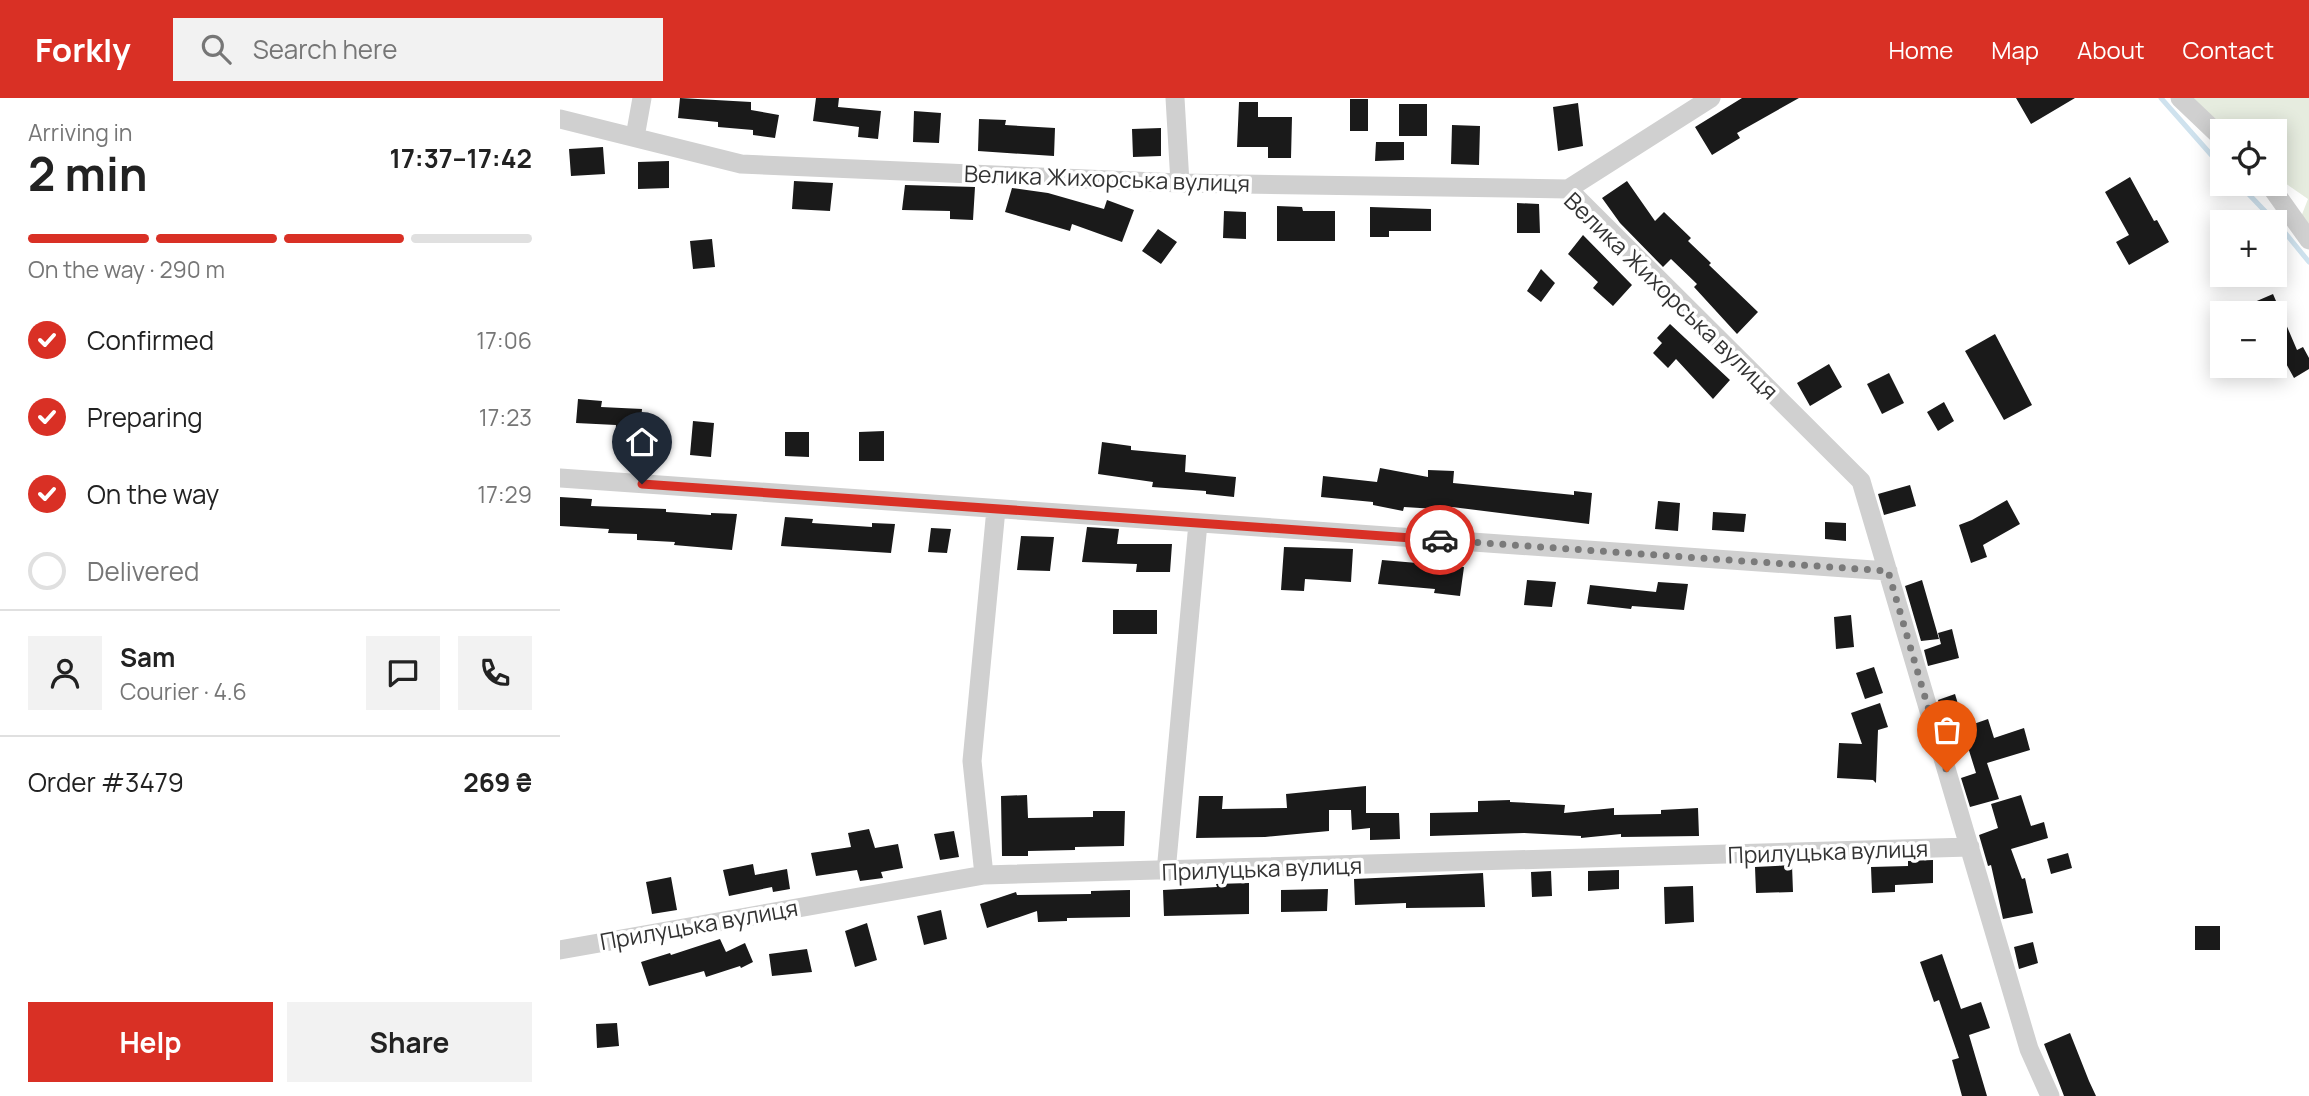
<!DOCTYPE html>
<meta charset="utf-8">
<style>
body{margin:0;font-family:Manrope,sans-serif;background:#f2f2f2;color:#222;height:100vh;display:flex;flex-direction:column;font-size:26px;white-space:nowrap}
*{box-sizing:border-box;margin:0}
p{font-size:23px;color:#767676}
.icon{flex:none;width:38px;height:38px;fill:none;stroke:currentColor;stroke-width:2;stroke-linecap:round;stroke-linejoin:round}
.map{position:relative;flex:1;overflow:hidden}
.side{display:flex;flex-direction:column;background:#fff;width:560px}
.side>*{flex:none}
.fabs{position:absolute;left:1650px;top:21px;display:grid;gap:14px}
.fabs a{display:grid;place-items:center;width:77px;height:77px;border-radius:0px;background:#fff;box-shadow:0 4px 18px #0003;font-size:35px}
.pin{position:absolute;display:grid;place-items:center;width:60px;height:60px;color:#fff;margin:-72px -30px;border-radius:50% 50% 50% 0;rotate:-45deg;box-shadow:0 0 7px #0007}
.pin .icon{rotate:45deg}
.courier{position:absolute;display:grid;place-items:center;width:70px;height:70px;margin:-35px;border:5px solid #d93025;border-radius:50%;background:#fff;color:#222;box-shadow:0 2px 9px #0007}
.summary em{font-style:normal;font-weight:700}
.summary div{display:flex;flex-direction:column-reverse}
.summary{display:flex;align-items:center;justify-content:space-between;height:119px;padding:0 28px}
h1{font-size:46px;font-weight:700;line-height:52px}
.bar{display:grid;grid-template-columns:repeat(4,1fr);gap:10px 7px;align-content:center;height:84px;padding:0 28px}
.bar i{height:9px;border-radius:5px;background:#e0e0e0}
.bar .active{background:#d93025}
.bar p{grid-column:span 4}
.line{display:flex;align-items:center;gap:18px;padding:0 28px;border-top:2px solid #e0e0e0}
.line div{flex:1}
.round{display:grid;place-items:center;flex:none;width:74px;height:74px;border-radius:0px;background:#f2f2f2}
ol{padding:0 28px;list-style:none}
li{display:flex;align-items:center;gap:21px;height:77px}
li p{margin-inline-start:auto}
li .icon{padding:7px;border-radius:50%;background:#d93025;color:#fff;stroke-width:4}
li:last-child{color:#767676}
li i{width:38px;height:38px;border:4px solid #e0e0e0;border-radius:50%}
.primary-button{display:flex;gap:14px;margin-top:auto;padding:14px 28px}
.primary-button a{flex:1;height:80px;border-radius:0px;background:#d93025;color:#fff;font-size:28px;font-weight:700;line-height:80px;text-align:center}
.primary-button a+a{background:#f2f2f2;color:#222}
header{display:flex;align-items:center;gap:42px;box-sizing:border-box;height:98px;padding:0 35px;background:#d93025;color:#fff}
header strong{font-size:33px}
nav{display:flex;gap:38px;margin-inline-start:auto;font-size:24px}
.search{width:490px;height:63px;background:#f2f2f2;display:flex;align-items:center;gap:18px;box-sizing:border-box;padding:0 24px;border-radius:0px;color:#767676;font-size:26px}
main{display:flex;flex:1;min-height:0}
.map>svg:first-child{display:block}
.green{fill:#e6ecdf}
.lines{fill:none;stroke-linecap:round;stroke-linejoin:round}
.stream{stroke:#cfe2ee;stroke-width:5}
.building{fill:#1a1a1a}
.minor{stroke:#d0d0d0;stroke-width:19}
.done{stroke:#7a7a7a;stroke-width:7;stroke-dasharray:0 12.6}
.route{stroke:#d93025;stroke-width:9}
.labels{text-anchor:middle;stroke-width:7;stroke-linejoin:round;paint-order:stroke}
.street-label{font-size:23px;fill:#333;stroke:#fff}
</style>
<header>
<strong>Forkly</strong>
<div class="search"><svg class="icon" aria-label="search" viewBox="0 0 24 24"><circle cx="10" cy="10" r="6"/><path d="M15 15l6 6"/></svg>Search here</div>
<nav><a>Home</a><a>Map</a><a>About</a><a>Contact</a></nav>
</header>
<main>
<section class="side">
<div class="summary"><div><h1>2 min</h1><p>Arriving in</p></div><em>17:37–17:42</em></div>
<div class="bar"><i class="active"></i><i class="active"></i><i class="active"></i><i></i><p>On the way · 290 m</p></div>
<ol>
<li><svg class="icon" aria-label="check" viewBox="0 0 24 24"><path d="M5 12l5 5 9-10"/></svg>Confirmed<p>17:06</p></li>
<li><svg class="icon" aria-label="check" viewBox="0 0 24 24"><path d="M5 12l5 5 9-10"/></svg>Preparing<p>17:23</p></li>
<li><svg class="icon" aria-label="check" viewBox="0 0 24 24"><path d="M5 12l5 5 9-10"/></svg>On the way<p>17:29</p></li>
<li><i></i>Delivered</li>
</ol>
<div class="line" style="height:126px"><a class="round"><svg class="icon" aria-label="person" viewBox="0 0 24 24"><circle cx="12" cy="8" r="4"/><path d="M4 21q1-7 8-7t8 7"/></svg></a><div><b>Sam</b><p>Courier · 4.6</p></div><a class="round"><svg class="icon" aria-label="chat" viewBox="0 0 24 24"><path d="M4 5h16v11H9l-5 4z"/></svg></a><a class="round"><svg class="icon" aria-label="phone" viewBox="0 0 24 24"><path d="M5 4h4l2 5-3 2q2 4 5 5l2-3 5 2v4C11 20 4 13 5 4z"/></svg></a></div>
<div class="line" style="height:91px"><div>Order #3479</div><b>269 ₴</b></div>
<div class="primary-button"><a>Help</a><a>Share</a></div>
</section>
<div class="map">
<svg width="1749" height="998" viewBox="0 0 1749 998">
<rect width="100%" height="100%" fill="#fff"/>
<path class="green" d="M1620,0H1749V132L1741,119L1748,101L1715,78V33H1662Z"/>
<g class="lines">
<path class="stream" d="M1601,0L1662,69
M1679,86L1722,131L1749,164"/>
</g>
<path class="building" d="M120,0L191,4V12L219,17L215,40L193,37V32L158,29V24L118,20Z
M256,0H279L278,9L321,13L318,41L298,39L299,29L253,23Z
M1182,0H1239L1177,35L1180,40L1152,57L1135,29Z
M1456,0H1515L1471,26Z
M790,1H808V33H790Z
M679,4H698V19H732L731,60H708V49H677Z
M1018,5L1023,48L998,53L993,9Z
M839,6H867V38H839Z
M354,13L381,15L379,45L353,44Z
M419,21L446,22L445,27L495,30L494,58L418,53Z
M892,27L920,28L919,67L891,66Z
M601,30V58L573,59L572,31Z
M816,44H844V62L815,63Z
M43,49L45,76L11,78L9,51Z
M109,63V90L78,91V64Z
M1570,79L1594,123L1597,122L1609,144L1569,167L1556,144L1569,137L1545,94Z
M234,83L273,85L270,113L232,111Z
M1067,83L1095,123L1104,114L1131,140L1128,143L1151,165L1149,167L1198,214L1177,236L1134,189L1137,186L1111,161L1103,169L1060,125L1042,100Z
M345,87L415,89L413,122L390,121V113L342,112Z
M452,90L488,95L544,111L547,102L574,112L562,144L512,126L510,133L445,114Z
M957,105L979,106L980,135H957Z
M717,108L742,109L743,113H775V143H717Z
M810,109L871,111V133H829V139H810Z
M664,113L686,114V141L663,140Z
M598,131L617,144L601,166L582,153Z
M1023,137L1072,187L1053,208L1033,190L1038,184L1008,156Z
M152,141L155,169L133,171L130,143Z
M981,171L995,185L981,204L967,193Z
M1713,196L1737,252L1743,249L1749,260V271L1734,280L1719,253L1715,255V215H1669Z
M1110,226L1170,282L1153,301L1116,261L1108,270L1093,255L1102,245L1097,240Z
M1435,236L1472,307L1444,322L1405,253Z
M1269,266L1282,289L1250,308L1237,285Z
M1329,275L1344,305L1322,316L1307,286Z
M18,301L42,303L41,309L82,311L79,352L54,351L56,327L16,325Z
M1384,304L1394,323L1378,333L1367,314Z
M133,323L154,325L151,359L130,357Z
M324,333V363H299V334Z
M225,334H249V359L225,358Z
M542,344L571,348V352L626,357L625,374L676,379L674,399L646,396V393L592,389L593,384L538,376Z
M820,370L868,379V372L894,373L893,385L1014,397V393L1032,395L1029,426L892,409V412L844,409L843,413L813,407V404L761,399L763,378L817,384Z
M1350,387L1356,408L1324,417L1318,396Z
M0,399L32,401L31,408L106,411V414L151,417V415L177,416L172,452L114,447L115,444L77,442V436L48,435L49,431L0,428Z
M1447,402L1460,426L1423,447L1427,459L1411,465L1399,427L1412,422Z
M1098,403L1120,405L1118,433L1095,431Z
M1153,414L1186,416L1184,434L1152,432Z
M225,419L253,421L252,425L312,429V425L335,426L331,455L221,448Z
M1265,424L1286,425V443L1265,441Z
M527,429L559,431L557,446H612L610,474H576L577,466L522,464Z
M371,430L391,431L387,455L368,454Z
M461,438L494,439L490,473L457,472Z
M724,449L793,451L791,484L745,481L744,493L721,492Z
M822,462L904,469L900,498L874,495L875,491L818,486Z
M967,482L996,484L992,509L964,507Z
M1362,482L1379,541L1361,543L1345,488Z
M1098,484L1128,486L1124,512L1072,508L1071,511L1027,506L1030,487L1096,494Z
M553,512H597V536H553Z
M1291,517L1294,549L1276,551L1274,519Z
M1392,531L1399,560L1368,568L1364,552L1381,546L1378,535Z
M1314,569L1323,595L1305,601L1296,575Z
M1395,596L1404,626L1387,631L1378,602Z
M1320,605L1328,629L1318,632L1316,685L1313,682L1277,680L1279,645L1302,646L1291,615Z
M1428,621L1434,640L1464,630L1470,652L1427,665L1439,701L1410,709L1401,680L1416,675L1402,630Z
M806,688V715H839L840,741L810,742V730L792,732L791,712H769V733L705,739L636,740L639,698H663L662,711L727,710L726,696Z
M467,697L468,720L533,719V713H565L564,748L515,749V752L468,753V758H442L441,698Z
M1461,697L1471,728L1484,724L1488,740L1451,751L1462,781L1465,780L1473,815L1443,821L1431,767L1428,768L1419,737L1438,730L1431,706Z
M950,702V704L1005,707L1004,715L1054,710V717L1101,716V712L1138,710L1139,738L1061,739V736L1021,740V738L964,735L870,738V715L918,714V703Z
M309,731L315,750L338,746L343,770L321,774L323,780L300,783L297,772L256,778L251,755L291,749L288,735Z
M394,733L399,759L380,762L374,736Z
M1508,755L1512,770L1491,776L1487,761Z
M1373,762V785L1335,787V794L1312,795L1311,769L1348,768V763Z
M193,766L195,777L227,771L230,791L213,794L212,789L169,798L163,772Z
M1232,767L1233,794L1196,795L1195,769Z
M1059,772V791L1028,793V773Z
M991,773L992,798L972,799L971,774Z
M923,775L925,809L846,810V805L795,807L794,781Z
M111,779L117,812L92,816L86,784Z
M689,785V816L604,818L603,792L657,789L656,786Z
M1133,788L1134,824L1105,826L1104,789Z
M768,791L767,813L721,814V792Z
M570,792V819L507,820V823L478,824L477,813L427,830L420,806L456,794L457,797L531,796V793Z
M381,812L387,841L364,847L357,818Z
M307,825L317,862L295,869L285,833Z
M1635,828H1660V852H1635Z
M160,841L166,854L185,845L193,864L181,870L180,868L146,879L144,873L89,888L81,864L110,855L111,857Z
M1473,844L1478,865L1459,871L1454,849Z
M247,851L252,874L212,878L209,856Z
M1382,856L1401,911L1421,904L1430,930L1409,937L1427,998H1402L1392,962L1399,960L1379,902L1374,904L1360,864Z
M57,925L59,948L37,950L36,926Z
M1510,935L1529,983L1536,998H1504L1484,946Z"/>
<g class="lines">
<path class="minor" d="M615,0L620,85
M1620,0L1662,40
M0,21L181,66L620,85L1008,91L1301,383L1469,951L1490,998
M75,39L82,0
M1709,86L1749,142
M1008,91L1151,0
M0,380L1328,473
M606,774L638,425
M424,777L412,663L436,411
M0,852L424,777L1410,749"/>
</g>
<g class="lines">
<path class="done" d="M880,442L1328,473L1387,674"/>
<path class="route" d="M82,386L880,442"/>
</g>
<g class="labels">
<g class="street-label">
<text transform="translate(547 81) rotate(2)" y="8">Велика Жихорська вулиця</text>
<text transform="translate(1111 198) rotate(44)" y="8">Велика Жихорська вулиця</text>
<text transform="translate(1268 754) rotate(-2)" y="8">Прилуцька вулиця</text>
<text transform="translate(702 771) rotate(-2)" y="8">Прилуцька вулиця</text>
<text transform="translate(139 827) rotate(-10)" y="8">Прилуцька вулиця</text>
</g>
</g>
</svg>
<div class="fabs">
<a><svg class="icon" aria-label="locate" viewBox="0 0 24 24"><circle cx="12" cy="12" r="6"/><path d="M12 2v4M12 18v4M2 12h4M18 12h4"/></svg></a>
<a>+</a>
<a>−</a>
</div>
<div class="pin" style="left:1387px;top:674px;background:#ea580c"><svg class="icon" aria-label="bag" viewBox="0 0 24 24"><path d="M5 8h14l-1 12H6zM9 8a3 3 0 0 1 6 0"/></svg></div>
<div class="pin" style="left:82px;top:386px;background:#1f2937"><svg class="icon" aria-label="home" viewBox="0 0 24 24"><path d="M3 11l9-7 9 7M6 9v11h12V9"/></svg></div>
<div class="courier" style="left:880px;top:442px"><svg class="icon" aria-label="car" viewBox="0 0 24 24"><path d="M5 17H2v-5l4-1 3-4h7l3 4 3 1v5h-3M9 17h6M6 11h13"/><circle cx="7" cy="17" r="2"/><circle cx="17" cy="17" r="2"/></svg></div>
</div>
</main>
